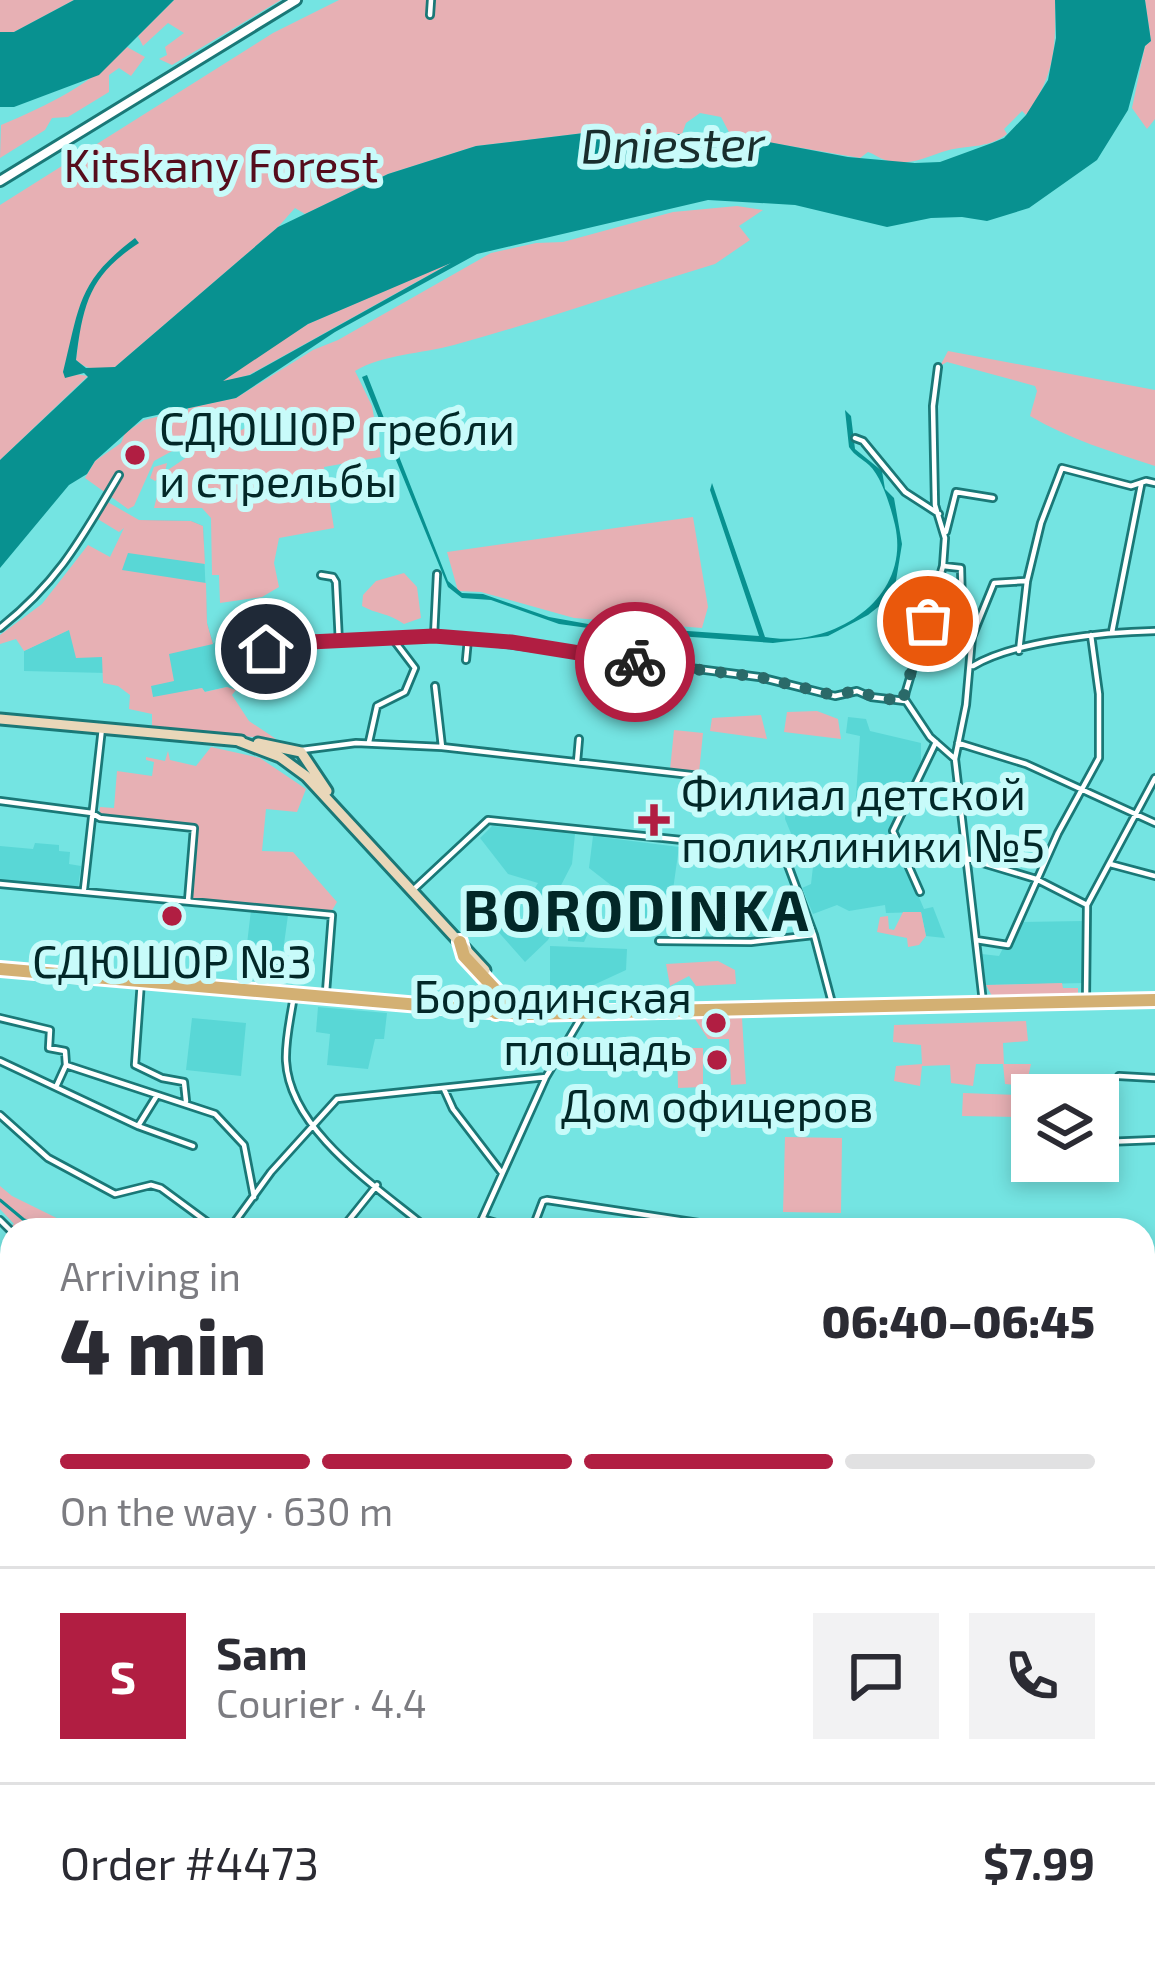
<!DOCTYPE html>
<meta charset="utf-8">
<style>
body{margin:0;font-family:"Exo 2",sans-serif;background:#f2f2f3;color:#2b2b33;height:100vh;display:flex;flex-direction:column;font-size:45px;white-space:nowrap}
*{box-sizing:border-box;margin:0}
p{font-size:39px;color:#7c7c81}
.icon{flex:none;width:66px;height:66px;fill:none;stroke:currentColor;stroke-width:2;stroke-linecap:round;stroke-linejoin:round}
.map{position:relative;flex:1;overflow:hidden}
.sheet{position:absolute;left:0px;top:1218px;width:1155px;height:744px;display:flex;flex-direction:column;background:#fff;border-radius:36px 36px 0 0;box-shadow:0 6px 18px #0003}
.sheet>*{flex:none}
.fabs{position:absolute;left:1011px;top:1074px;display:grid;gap:24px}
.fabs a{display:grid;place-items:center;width:108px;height:108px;border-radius:0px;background:#fff;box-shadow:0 6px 18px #0003;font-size:60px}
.pin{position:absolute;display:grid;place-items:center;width:102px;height:102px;color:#fff;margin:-51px;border:6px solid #fff;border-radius:50%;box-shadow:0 3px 12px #0007}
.courier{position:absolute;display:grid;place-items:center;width:120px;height:120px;margin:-60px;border:9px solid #b11e42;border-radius:50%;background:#fff;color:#222;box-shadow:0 3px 15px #0007}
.overview em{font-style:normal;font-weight:800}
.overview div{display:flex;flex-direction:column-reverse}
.overview{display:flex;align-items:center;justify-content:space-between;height:204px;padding:0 60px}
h1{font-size:78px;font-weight:800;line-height:90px}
.bar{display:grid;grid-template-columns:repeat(4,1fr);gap:18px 12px;align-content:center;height:144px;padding:0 60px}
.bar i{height:15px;border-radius:9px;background:#e1e1e2}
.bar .on{background:#b11e42}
.bar p{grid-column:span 4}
.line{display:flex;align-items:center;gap:30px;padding:0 60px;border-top:3px solid #e1e1e2}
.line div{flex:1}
.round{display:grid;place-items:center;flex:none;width:126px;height:126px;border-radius:0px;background:#f2f2f3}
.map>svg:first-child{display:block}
.built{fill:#59d7d6}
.green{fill:#e7b0b4}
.water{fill:#089190;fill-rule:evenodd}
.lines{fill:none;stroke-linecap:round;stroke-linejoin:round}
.stream{stroke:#089190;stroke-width:3}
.minor-casing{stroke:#1a7877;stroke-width:10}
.tertiary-casing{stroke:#1a7877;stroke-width:14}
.secondary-casing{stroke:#1a7877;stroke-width:15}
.primary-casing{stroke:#fff;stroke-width:18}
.minor{stroke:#fff;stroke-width:4.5}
.tertiary{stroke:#fff;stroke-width:8}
.secondary{stroke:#e9d7b9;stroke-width:9}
.primary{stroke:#d3b073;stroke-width:12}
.rail{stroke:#2b6c6b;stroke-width:3;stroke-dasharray:15 15;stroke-linecap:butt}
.done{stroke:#2a6a69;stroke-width:12;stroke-dasharray:0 21.6}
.route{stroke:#b11e42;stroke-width:15}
.poi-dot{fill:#b11e42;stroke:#c8fbfa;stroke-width:4.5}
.labels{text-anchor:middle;stroke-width:12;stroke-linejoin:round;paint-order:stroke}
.park-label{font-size:45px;fill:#560d1d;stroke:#c8fbfa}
.poi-label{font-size:45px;fill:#022828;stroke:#c8fbfa;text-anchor:start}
.water-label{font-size:48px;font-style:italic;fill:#192e2d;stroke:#c8fbfa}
.district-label{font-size:57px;font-weight:bold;letter-spacing:3px;fill:#022828;stroke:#c8fbfa}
</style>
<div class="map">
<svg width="1155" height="1962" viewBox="0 0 1155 1962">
<rect width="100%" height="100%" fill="#74e4e2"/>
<path class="built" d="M139,520L191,521L203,526L207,623L213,643L224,640L246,685L236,690L226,687L204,692L202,688L153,698L148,674L24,671V651L106,612Z
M848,717L866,719L870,731L921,743V761L891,831L924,909L933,907L945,938L926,936L921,912L886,913L885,905L849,911L837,905L813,914L802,888L811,884L814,858L812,853L800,855L785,819L786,805L855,812L860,736L846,733Z
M492,826L575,834L572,864L557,893L597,914L584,942L568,941L569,920L560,916L548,940L525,962L494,927L505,918L519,931L535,904L529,898L538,883L508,874L480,838Z
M593,836L679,847L670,911L651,924L613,921L616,889L589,868Z
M35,843L59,845V851L70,852L69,864L81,866L78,889L0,881V846L33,849Z
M251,910L288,915L281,966L245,961Z
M1084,921L1083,983L986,985L982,954L999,956L1004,946L1010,945L1021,922Z
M550,946L627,949L626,970L587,988L550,991Z
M318,1007L387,1013L384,1039H375L368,1069L327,1065L330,1034L316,1032Z
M192,1018L246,1023L241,1076L186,1070Z
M0,1565L1,1583L7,1584L12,1600V1702H0Z"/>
<path class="green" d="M0,0H74L14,32H0Z
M174,0H281L172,65L159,59L167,55L165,47L184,33L168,23L143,46L138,36Z
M339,0H1055C1056,48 1055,75 1026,115L1022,111L1004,129L1007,134C986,150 966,144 942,152C925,158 905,167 885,160C879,158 874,154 868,152L860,158L731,136L721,117L700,113L686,123L682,134L624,138L592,133L591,127L584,125V133L476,146L388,174L305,214L295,208L278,227L115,367C102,372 86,370 76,360L79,336L63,372L88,376L0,460V205L273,33Z
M1145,0H1155V119L1147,129L1132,108L1145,46L1151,41Z
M127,47L145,57L131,76L119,68L109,75V92L68,117L52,118L45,130L0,158L1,125C49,105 91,84 127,47Z
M737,206L763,210L739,226L750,240L715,264C628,290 542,321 454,345C421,354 384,354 355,371L372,406L381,457L324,467L334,528L279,538L274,563L279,587L262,597L220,603L219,575H212L211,518L202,508H154L162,476L155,481L150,478L154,467L167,463L165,472L187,457L192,449L219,442L260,420L245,418L213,433H205L154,461L134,506L128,509L85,478L95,461L121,443L125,433L144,420L176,412L188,420V408L236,398L313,350L338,340L491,253L536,243L563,242L673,212Z
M456,260L249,375L223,382V377L308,324Z
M948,351L1155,390V466C1112,452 1069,439 1030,416L1037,391L1035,386L947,362L940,366Z
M106,501L139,520L191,521L203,526L205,564L128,553L122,570L206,583L207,623L213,644L169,654L174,681L151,686L153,697L202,688L205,692L227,687L236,690L232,695L249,721L276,739L152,728V714L129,709L130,695L118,686L103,683L102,657L76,658L69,630L24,651L16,639L0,644V635L42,604L88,545L110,557L124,528L119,532L96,518Z
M693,517L708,607L702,628L574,618L481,592L458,591L447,552Z
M404,573L417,587L421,618L404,624C389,613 376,614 362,606L363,595L376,581Z
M817,711L838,719L841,739L784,732L787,712Z
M761,715L767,739L710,731L712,718Z
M674,730L703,733L699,773L670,770Z
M211,747L260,758L306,789L297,812L266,809L262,851L293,852L337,902L331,912L191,899L196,826L99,816L100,807L114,808L117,771L152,776L154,762L146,760V757L165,761L168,751L170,760L196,766Z
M903,912H921L926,936L919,945L908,947L907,938L877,932L880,917L888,916L889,929L894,930Z
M718,961L735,970L736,984L696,986L689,976L670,986L666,964Z
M1062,983L1063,988H1078V995L992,996L986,985Z
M742,1018L746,1084L731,1085L729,1039H708L695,1019Z
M1026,1021L1028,1041L1003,1043L1004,1064H1031L1026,1086L1005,1084L1003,1064H976L973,1086L951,1083L950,1065L922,1066L920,1086L894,1081L896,1066L922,1064L921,1045L893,1042L894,1025Z
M677,1048H703V1087L678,1088Z
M1019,1092L1026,1094L1023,1117L962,1116L963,1093L1018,1095Z
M785,1137L842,1138L841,1213L783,1212Z
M0,1186L12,1196L81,1230H13L9,1227L14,1224L0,1209Z
M198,1950H350L348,1958L322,1962H197Z
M355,1950H589L591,1962H413Z"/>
<path class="water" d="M74,0H174L99,75L14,107H0V32H14Z
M1055,0H1145L1151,41L1145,46L1128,110L1097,160L1029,208L987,221L962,217L931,218L887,227L795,205L708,200L477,254L335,332L236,398L143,418L95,461L87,474L69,485L0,568V460L88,377L84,373L65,378L63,372C80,305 77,282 135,238L139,243C90,275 83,303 76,360L86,368L115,367L278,227L388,174L476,146L584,133L624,138L693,133L747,138L848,157L915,163L940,162L992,143L1004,138L1026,115L1048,80L1056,38ZM451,263L250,375L223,381L308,324Z
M367,375L448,581L462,593L483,594L549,617L588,624L759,636L710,490L712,483L765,637C831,649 912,600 895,525C891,508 882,477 869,465C861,458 855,456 849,447L845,410L851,416L855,449L882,471L885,489L894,498L902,544L895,587L887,600L868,615L828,636L773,643L610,631L559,624L491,600L462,598L448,587L362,377Z"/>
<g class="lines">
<path class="stream" d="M0,1200L24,1220L66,1230
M706,1950L707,1962"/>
<g class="minor-casing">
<path id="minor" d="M430,15L431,0
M938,367L933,406L935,505L945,538L943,566L904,698L930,737L955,759
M855,438L863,441L905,492L939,514
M946,532L956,492L993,498
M943,566L961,568L962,609L972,637L966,705L955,759L983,1002
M321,575L333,577L336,582L339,643
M0,628C59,581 81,539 119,475
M1112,632L1141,485
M434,636L437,574
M972,637L994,583L1025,581
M1019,651L1027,581L1041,523L1062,468L1131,486L1146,481L1155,483
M240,658L301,643L445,636L759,677L835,696L857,691L871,697L905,701
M466,660L468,639
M973,666C1014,641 1106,632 1155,631
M435,686L442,747
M369,742L377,706L405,692L415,668L393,639
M958,743L1026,764L1155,823
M302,750L356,743L442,747L700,776
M577,762L579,739
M0,801L92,813L100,818L194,828L188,901
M966,858L1036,879L1087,905
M1110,864L1155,876
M0,884L332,915L326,992
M84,889L102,728
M413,890L488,820L769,849L786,860L814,935L832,1003
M920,892L893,831L936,742
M1087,905L1155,778
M976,940L1008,945L1058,833L1099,758V694L1091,635
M659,941L751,942L814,935
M141,981L135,1065L162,1078L184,1082L186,1101
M294,995C291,1016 285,1039 286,1061C290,1132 379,1188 429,1230
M1086,999L1087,905
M0,1018L50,1030L49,1048L65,1051L66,1065L215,1114L244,1145L254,1197
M0,1061L138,1126L193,1146
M1119,1076L1155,1078
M56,1087L66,1065
M444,1089L453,1109L502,1173
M0,1115L48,1158L115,1194L151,1185L161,1188L218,1230
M138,1126L156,1097
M1105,1142L1155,1140
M483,1219L519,1230
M0,1220L12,1232
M229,1230L271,1172L337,1099L546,1077
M265,1230L277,1225L282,1230
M341,1230L377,1185
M477,1230L546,1077L581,1018
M532,1230L543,1201L547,1200L745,1230
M0,1286L1,1288
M1143,1321L1155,1320
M0,1327H12
M0,1387L12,1388
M0,1446L12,1447
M0,1510H12
M4,1510L5,1570L12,1577
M5,1576V1604
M1143,1583L1148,1556L1155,1547
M1143,1597H1155
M1143,1750L1155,1755
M592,1950L594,1962
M1064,1950L1066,1962"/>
</g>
<g class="tertiary-casing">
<path id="tertiary" d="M0,181L296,0"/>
</g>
<g class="secondary-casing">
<path id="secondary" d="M0,719L241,741
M238,741L280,757L306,776L485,970
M258,743L301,752L327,791"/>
</g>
<g class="primary-casing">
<path id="primary" d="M460,942L464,956L504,999L506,1006L496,1013
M0,969L524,1014L1155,1000
M1143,1670H1155
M0,1780H12"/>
</g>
<use href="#minor" class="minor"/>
<use href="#tertiary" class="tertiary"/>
<use href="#secondary" class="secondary"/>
<use href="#primary" class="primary"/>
<path class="rail" d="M0,1660H12
M1143,1684H1155
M0,1716H12"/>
</g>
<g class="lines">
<path class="done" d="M635,662L759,677L833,695L857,691L878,698L905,701L904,693L928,621"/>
<path class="route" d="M266,649L310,642L434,636L511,642L635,662"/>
</g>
<g class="poi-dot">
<circle cx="135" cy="455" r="12"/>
<path d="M648 802h12v12h12v12h-12v12h-12v-12h-12v-12h12z"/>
<circle cx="172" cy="916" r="12"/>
<circle cx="716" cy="1023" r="12"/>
<circle cx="717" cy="1060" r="12"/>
</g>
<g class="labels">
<g class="park-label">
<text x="221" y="182">Kitskany Forest</text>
</g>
<g class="poi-label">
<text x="159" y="445">СДЮШОР гребли<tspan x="159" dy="52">и стрельбы</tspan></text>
<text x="681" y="810">Филиал детской<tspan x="681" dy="52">поликлиники №5</tspan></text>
<text x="172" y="978" text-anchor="middle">СДЮШОР №3</text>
<text x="692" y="1013" text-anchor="end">Бородинская<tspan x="692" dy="52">площадь</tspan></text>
<text x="717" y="1122" text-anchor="middle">Дом офицеров</text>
</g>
<g class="water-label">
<text transform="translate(673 145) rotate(-1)" y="17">Dniester</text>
</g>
<g class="district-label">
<text x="637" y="931">BORODINKA</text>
</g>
</g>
</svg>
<div class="fabs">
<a><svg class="icon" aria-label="layers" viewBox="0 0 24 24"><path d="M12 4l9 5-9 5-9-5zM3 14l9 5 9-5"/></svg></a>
</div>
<div class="pin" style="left:928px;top:621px;background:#ea580c"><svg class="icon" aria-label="bag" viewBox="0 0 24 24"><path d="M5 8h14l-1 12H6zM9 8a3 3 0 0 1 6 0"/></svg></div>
<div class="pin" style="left:266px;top:649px;background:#1f2937"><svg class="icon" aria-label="home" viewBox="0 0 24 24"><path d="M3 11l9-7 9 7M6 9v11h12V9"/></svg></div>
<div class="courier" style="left:635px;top:662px"><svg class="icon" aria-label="bike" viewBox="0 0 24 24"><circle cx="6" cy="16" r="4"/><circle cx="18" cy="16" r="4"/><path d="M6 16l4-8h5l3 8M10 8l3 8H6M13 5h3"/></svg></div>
<section class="sheet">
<div class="overview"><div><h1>4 min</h1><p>Arriving in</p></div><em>06:40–06:45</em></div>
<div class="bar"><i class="on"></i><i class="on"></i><i class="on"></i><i></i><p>On the way · 630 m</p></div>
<div class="line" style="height:216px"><b class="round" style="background:#b11e42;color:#fff">S</b><div><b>Sam</b><p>Courier · 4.4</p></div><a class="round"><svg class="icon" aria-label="chat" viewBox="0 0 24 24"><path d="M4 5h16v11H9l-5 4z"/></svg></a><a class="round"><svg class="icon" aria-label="phone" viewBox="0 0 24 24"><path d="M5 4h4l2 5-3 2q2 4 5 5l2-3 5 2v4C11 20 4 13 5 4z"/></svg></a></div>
<div class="line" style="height:156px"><div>Order #4473</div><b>$7.99</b></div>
</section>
</div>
